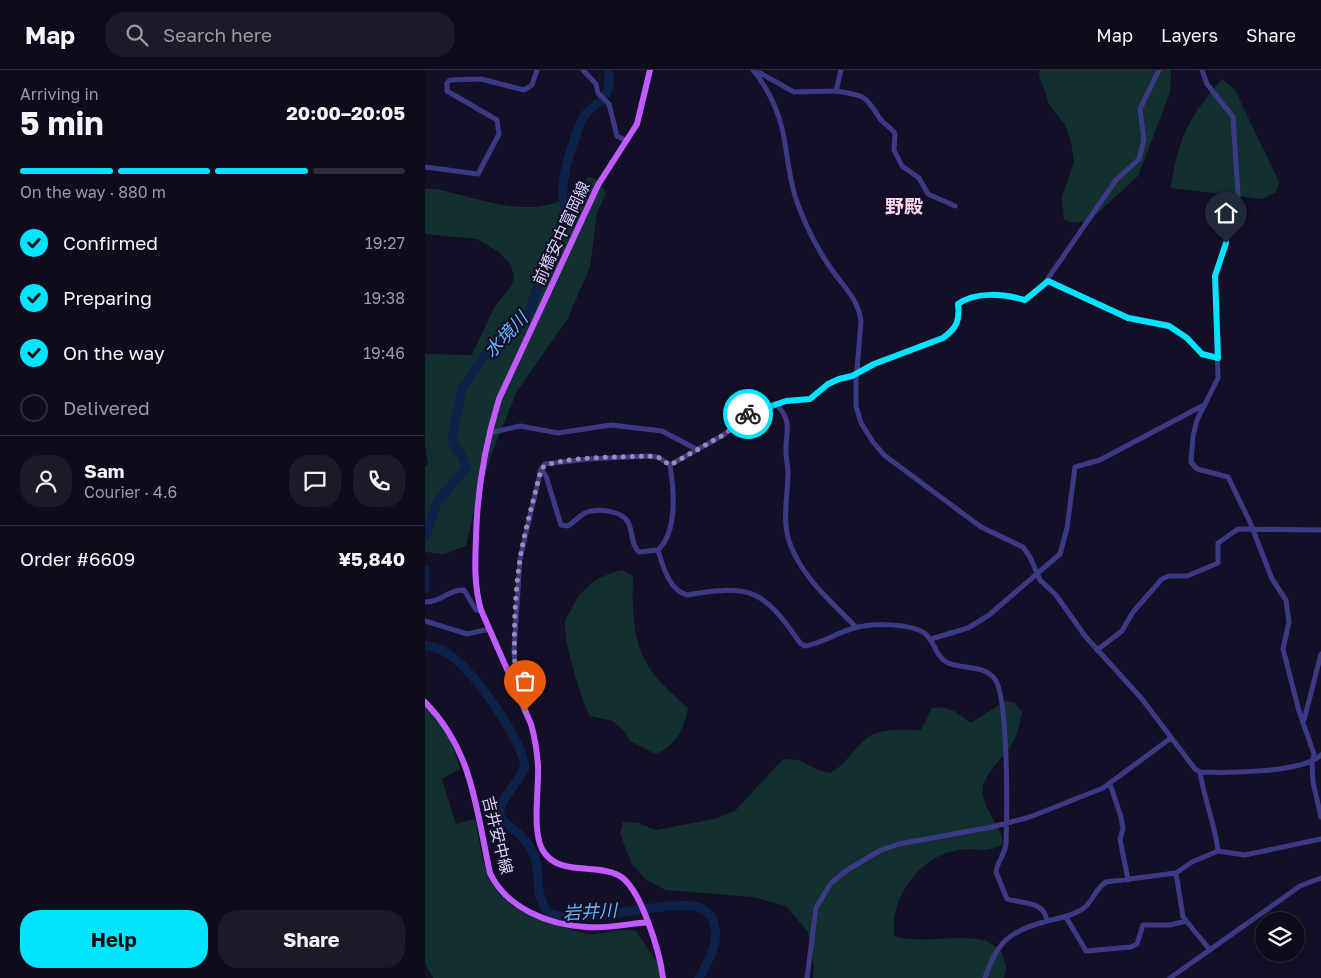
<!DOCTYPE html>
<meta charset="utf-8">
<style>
body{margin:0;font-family:"Golos Text","Noto Sans JP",sans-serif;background:#1c1929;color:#f1f3f6;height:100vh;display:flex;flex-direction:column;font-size:19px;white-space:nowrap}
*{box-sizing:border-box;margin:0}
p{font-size:16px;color:#9b9ba3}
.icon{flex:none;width:28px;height:28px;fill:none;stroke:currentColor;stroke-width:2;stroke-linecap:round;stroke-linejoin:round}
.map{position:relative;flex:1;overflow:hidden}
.drawer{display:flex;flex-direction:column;background:#0e0b1c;width:425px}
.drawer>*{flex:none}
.tools{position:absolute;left:830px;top:842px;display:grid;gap:10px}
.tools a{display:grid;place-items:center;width:50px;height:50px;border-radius:50%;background:#0e0b1c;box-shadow:0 2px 12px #0003,0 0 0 1px #2e2b3b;font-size:25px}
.pin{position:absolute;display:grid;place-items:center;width:42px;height:42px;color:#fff;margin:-51px -21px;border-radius:50% 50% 50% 0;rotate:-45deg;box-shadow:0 0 5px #0007}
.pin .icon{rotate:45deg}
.courier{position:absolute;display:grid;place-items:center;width:50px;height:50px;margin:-25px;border:4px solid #00e5ff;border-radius:50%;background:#fff;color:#222;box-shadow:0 1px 6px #0007}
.head em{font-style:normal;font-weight:700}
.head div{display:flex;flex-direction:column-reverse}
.head{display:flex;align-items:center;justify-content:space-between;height:85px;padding:0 20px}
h1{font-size:32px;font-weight:700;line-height:38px}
.bar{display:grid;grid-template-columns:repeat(4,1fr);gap:8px 5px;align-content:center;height:60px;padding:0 20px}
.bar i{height:6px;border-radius:4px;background:#2e2b3b}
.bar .current{background:#00e5ff}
.bar p{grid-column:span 4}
.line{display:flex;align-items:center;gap:12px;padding:0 20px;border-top:1px solid #2e2b3b}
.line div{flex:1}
.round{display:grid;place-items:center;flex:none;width:52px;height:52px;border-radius:20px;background:#1c1929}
ol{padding:0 20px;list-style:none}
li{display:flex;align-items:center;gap:15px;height:55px}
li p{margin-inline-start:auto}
li .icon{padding:5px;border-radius:50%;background:#00e5ff;color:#111;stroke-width:4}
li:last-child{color:#9b9ba3}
li i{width:28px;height:28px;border:2px solid #2e2b3b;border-radius:50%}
.cta{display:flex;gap:10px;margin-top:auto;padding:10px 20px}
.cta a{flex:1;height:58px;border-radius:20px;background:#00e5ff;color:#111;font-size:20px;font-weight:700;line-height:58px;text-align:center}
.cta a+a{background:#1c1929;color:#f1f3f6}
header{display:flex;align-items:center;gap:30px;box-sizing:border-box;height:70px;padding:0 25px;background:#0e0b1c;border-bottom:1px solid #2e2b3b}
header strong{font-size:24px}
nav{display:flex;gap:28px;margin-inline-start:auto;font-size:18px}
.search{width:350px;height:45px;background:#1c1929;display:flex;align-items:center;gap:12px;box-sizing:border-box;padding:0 18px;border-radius:20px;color:#9b9ba3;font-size:19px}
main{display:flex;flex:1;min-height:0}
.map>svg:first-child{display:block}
.green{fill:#12302f}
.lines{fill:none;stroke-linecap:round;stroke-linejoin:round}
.river{stroke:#0c2248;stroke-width:9}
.minor{stroke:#3d3a85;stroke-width:5}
.major{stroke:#c25bff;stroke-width:6}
.done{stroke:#948fb3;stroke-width:5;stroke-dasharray:0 9}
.route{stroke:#00e5ff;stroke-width:6}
.labels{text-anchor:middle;stroke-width:4.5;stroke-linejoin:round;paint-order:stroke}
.street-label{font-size:16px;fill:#d9d4ff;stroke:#130f26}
.water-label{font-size:18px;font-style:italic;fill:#62b6ff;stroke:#130f26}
.quarter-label{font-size:19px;font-weight:bold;fill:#ffd6f0;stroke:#130f26}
</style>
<header>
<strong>Map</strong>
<div class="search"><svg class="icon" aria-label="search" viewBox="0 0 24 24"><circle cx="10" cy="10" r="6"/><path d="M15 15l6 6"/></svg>Search here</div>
<nav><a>Map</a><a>Layers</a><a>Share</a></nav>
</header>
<main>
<section class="drawer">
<div class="head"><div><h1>5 min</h1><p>Arriving in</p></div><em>20:00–20:05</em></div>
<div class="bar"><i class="current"></i><i class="current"></i><i class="current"></i><i></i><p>On the way · 880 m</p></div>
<ol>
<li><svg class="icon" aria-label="check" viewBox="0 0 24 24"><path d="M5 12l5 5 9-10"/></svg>Confirmed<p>19:27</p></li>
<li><svg class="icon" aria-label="check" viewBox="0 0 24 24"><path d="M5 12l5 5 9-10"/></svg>Preparing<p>19:38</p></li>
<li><svg class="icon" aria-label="check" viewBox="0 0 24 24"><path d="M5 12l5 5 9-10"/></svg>On the way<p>19:46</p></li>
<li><i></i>Delivered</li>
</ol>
<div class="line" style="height:90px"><a class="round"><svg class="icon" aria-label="person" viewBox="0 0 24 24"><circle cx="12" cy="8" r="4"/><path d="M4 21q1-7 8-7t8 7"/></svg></a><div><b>Sam</b><p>Courier · 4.6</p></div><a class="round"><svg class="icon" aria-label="chat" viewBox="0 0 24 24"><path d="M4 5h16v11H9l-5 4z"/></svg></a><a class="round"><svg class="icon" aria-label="phone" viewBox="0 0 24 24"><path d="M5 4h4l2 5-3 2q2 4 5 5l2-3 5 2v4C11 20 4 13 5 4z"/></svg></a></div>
<div class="line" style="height:65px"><div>Order #6609</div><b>¥5,840</b></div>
<div class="cta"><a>Help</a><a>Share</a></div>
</section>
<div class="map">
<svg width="896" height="908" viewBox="0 0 896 908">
<rect width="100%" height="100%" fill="#130f26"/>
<path class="green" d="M615,0H746L745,23L713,106L665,150L649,153L639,150L637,127L649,92L646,72L640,55L624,34L614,5Z
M797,9L810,20L854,112L851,122L837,129L746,118C752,70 765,45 797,9Z
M163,107C175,109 177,114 181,124L172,142L165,197L142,250L92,321L68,380L49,441L41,476L19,484L0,482V397L3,394L0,373V284L47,285L69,238L87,215L89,206L86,195L75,183L52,169L0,164V119H11C50,127 99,148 137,130C147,126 156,114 163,107Z
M197,500L208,506C207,538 207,572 225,599C235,614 250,626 263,638C259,659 251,676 230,684L205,671L199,661L188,651L165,646C156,629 138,570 140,552C141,548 145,542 147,538C158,516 173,506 197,500Z
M581,631L590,633L597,642C595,652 593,663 588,672C580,687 562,700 558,716C554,736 577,755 578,774C560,784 551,777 533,780C494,786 465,828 469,866C499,875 531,863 561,871C567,873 572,879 577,882L581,898L579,908H388L389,897L383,862L361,836L328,827L241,820L220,809L207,794L195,764L198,752L213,753L231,760L289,749L310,741L358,689L374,690L393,700L405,703C422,694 428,679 442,668C455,658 480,660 496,660L507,638C524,636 532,642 545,653Z
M0,636C19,655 29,674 35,699L17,709L31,754L50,749C62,808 59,828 121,851C134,855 151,863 165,864C181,865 195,857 211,861L234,895L235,908H8L0,893Z"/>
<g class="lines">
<path class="river" d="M0,467L12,432L41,398C39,382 28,380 27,369L37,318L66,276L99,249L105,240C115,210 125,180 139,152C142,146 139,133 138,126C137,101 146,80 154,56C162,31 190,36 183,0
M0,499V519
M0,575C9,577 18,580 25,585C50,603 95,666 100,697C94,711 82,722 76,735C69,749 88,758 95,765C101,770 107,780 110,787C115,803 110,825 121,839C138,863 245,826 275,838C279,840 283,844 287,847C297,871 285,887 274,908"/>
<path class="minor" d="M158,0L171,14L173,23L184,34L192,66L202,71
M328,0C341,16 352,38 357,58C363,85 364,114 375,140C383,160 394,182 407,200C419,217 434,230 436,252L431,311V336L436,353L448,372L459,385L556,457L598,477L605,487L615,510L631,525L660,566L717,629L770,699L775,702C802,703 877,703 896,685
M777,0L782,14L808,47L813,124L812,139L790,206L793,308L772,350L768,366L766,392L772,399L803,407L825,452L847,509L861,530L864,552L858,579L874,641L889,684L887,692L888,712L896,747
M331,3H335L369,22L411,21L416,0
M411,21C442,26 439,25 456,50C460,55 467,58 470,64L469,80L477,96L494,108L503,124L530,136
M0,97L53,104L74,64L72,50L22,21V13L25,10L56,9L99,20L107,15L112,0
M623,211L703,247L744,255L762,268L777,284L793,288
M351,334C369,352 360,362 361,383C361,390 363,396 363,402C363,424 357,449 364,471C375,505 406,532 431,557
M64,363L95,356L133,363L186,355L237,361L273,380
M245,395L300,364L321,345L361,331L385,329L403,314L414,309L427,306L449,294L518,267C532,258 535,250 533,234C551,221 579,224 600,230L617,217L691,110L714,89L719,70L715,39L734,0
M233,480C238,497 244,520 262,525C326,514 338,519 375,573L380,576C397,573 410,564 426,559C445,553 475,553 494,560C510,566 509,587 523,593C538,599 558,595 569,608C584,624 582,747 581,774C580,784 572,792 571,802L582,829C597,834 619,830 622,851
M0,532C15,533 24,519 39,520L51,540H56
M0,551L42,564L64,559
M506,569L543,558L564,545L635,484L642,458L650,397L675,390L777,336
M672,580L697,561L708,542L737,509L744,506H762L793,493V473L813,459L896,460
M88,614L91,612L89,581L95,489L116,399L120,394L163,389L222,386L233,387L245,395C249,421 253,461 233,480L214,482C206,476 208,461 203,452C197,441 173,438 162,442C155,445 149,452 143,456L136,455L121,406L116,399
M879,650L896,584
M775,702C779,729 790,754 793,781
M685,714L696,747L698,759L695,769L703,810
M751,803L758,847L785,880
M641,847L661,881L706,877L712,874L718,855H745L761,851
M382,908L391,838L406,813L422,800L456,780L474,774L567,757L605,747L678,718L746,668
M560,908C572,871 585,861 622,851C634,848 644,847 656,840C668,834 669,819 681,812L751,803L767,792L793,781L820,785L896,769
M745,908L875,816L896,808"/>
<path class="major" d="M225,0L212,54L173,115L74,329C60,375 52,419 51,468C50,493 49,516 56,540L106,654C110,668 112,681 113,696C114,718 107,760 117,779C132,807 169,793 193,805C216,816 235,884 238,908
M0,632C48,681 51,739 65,803C81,838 124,855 161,857C182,859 202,854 223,852"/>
</g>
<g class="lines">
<path class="done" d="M100,641L88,614L91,612C88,571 89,530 95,489C100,458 109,429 116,399C128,386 202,387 222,386L233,387L245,395L300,364L323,344"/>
<path class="route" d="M323,344L361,331L385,329L403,314L414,309L427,306L449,294L518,268C532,258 535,250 533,234C551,221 579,224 600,230L623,211L703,248L744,256L762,268L777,284L793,288L790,206L801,173"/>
</g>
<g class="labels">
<g class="street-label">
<text transform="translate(136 163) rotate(-65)" y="6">前橋安中富岡線</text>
<text transform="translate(73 765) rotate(76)" y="6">吉井安中線</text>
</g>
<g class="water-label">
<text transform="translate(81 265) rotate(-47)" y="6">水境川</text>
<text transform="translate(165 842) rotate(-3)" y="6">岩井川</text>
</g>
<g class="quarter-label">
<text x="479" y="143">野殿</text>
</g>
</g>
</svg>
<div class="tools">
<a><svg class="icon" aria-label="layers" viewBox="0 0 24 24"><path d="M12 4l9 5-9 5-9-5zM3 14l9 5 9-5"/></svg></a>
</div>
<div class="pin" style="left:100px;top:641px;background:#ea580c"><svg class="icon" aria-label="bag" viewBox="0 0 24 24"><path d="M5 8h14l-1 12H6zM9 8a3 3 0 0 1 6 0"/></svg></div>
<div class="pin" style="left:801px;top:173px;background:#1f2937"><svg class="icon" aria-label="home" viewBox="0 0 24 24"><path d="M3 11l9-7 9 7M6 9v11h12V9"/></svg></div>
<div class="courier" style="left:323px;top:344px"><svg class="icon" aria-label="bike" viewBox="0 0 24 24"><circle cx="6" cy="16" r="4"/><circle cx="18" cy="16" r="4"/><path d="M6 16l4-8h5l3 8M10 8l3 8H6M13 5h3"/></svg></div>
</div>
</main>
